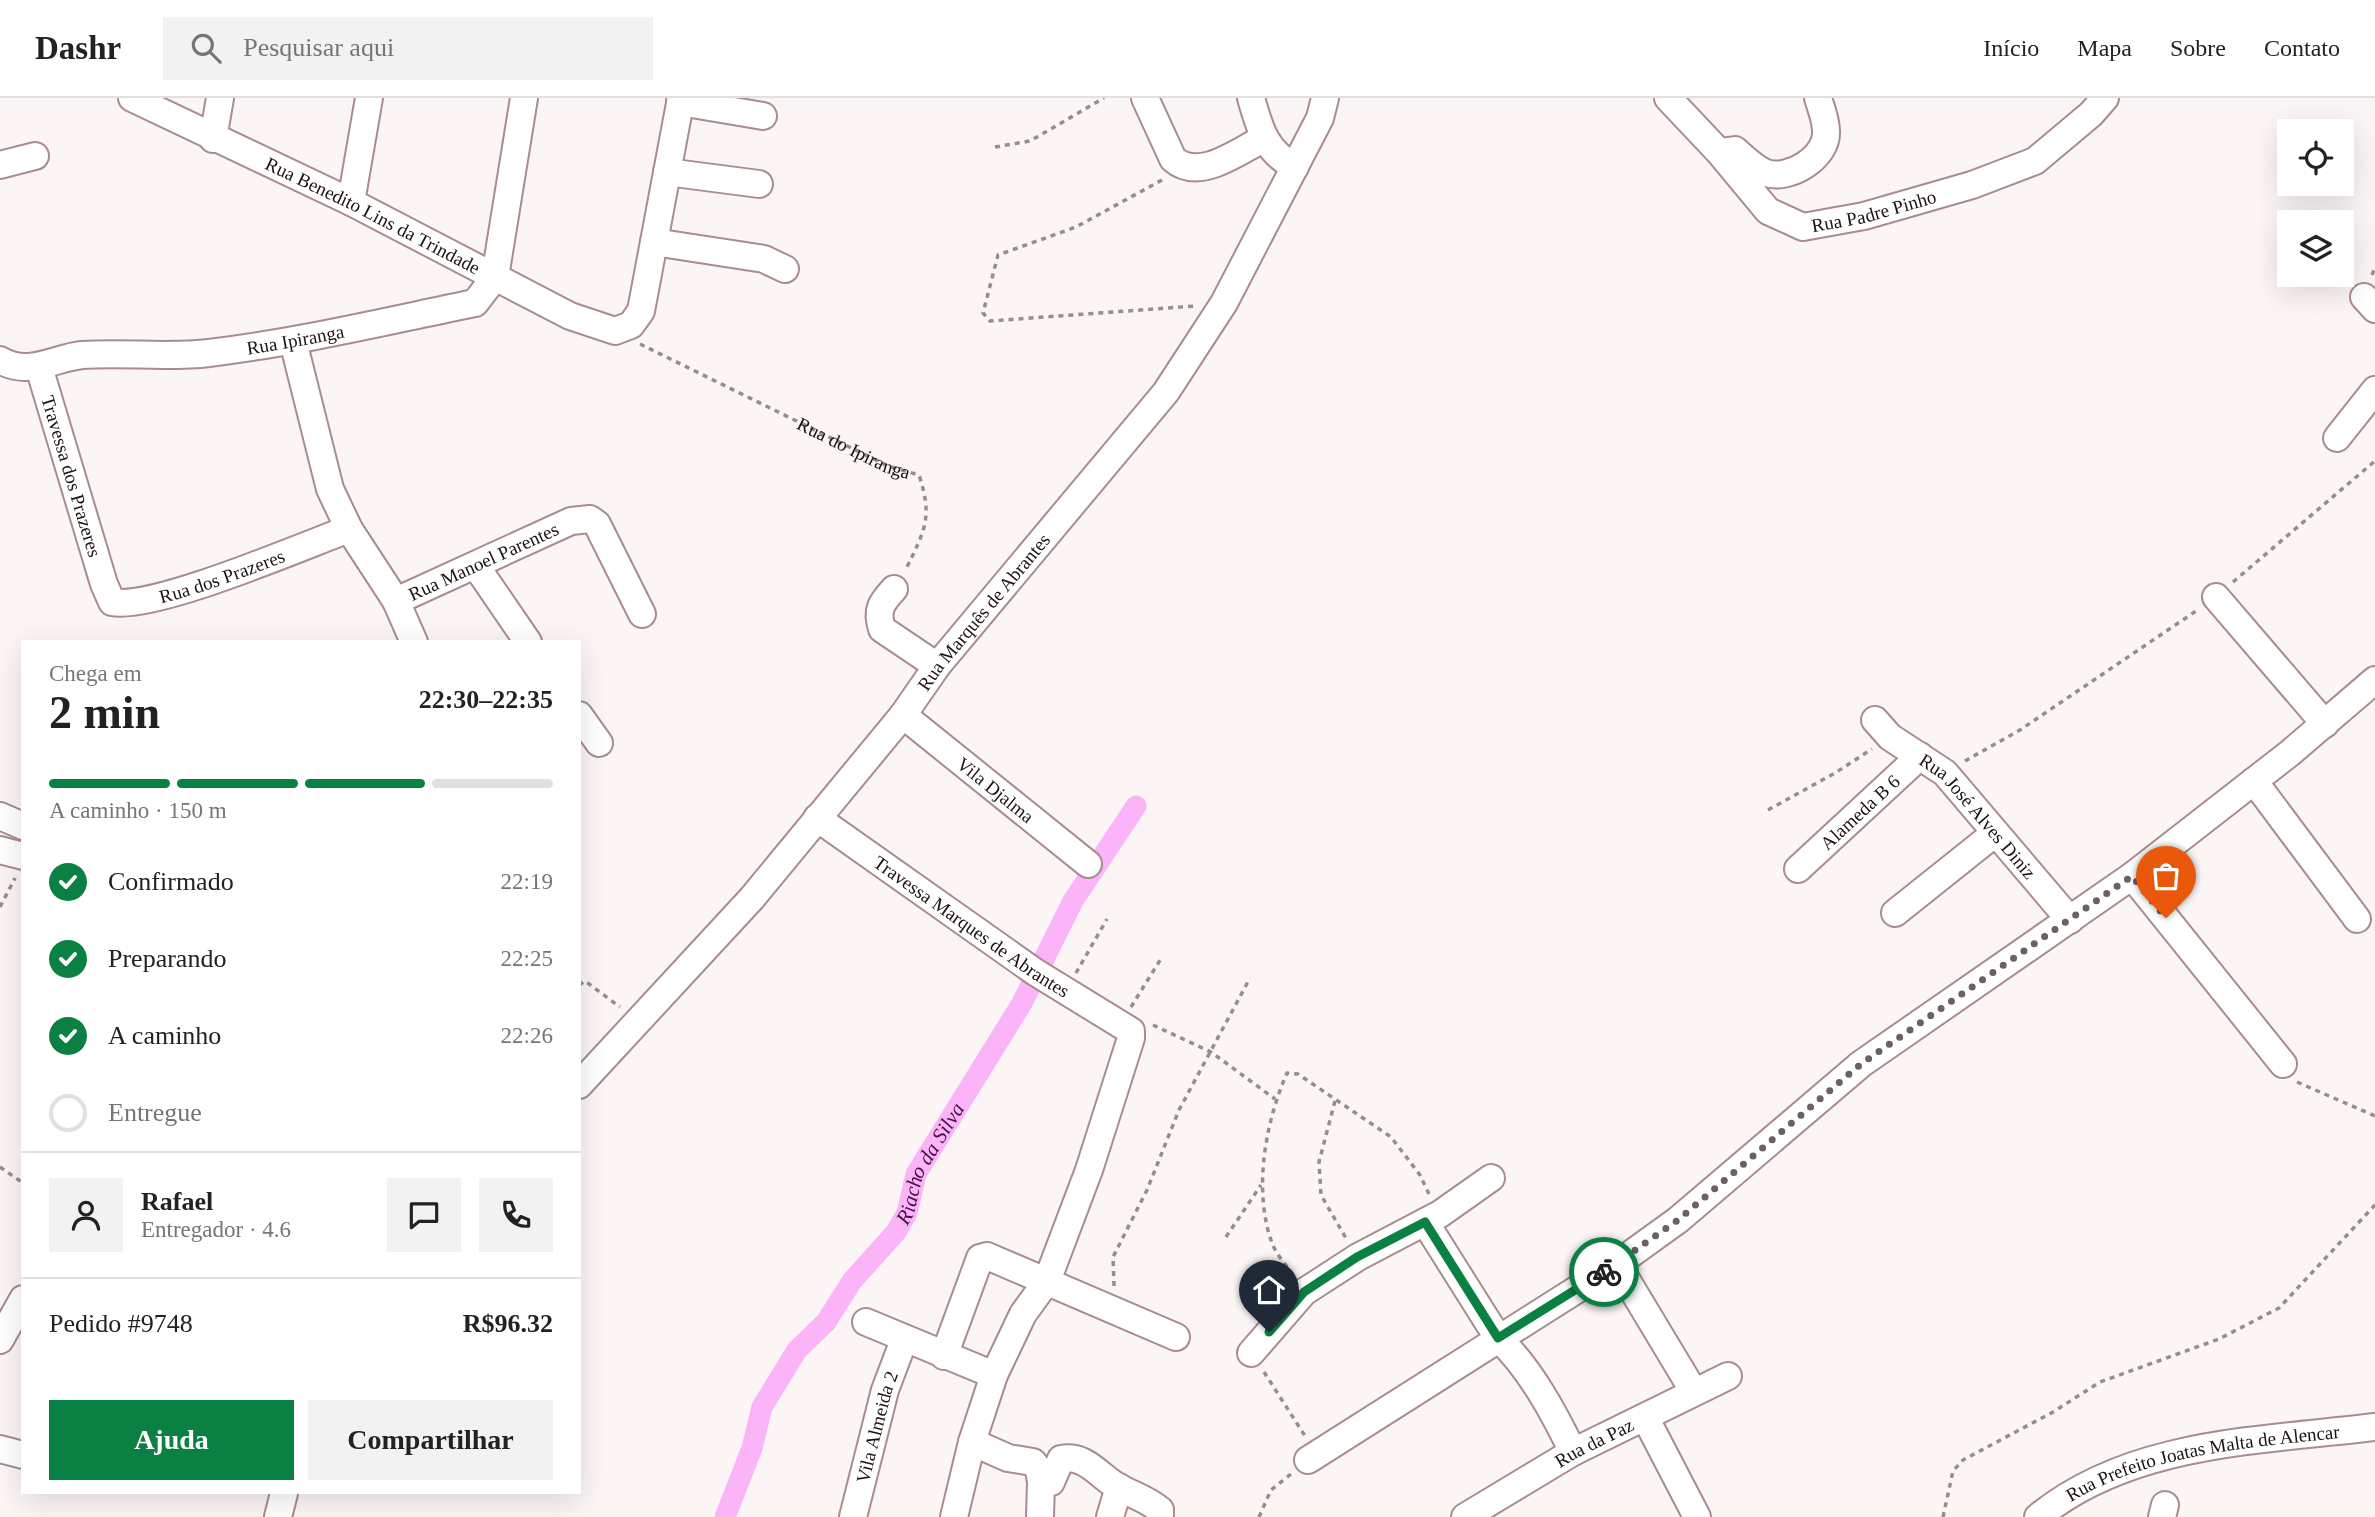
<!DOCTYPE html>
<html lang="pt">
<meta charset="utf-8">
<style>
body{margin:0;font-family:"Times New Roman",serif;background:#f2f2f2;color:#222;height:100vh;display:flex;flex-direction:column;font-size:26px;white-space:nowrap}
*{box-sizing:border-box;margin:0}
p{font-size:23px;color:#767676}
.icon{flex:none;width:38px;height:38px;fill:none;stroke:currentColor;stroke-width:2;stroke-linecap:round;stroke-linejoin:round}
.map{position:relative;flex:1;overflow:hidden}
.panel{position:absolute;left:21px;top:542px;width:560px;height:854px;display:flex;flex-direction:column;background:#fff;border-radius:0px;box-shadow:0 7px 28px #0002}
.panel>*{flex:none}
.controls{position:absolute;left:2277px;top:21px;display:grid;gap:14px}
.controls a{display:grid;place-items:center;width:77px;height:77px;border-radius:0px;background:#fff;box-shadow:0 7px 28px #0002;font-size:35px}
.pin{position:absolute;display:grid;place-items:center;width:60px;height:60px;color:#fff;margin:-72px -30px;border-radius:50% 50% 50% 0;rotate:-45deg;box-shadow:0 0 7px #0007}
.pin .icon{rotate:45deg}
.courier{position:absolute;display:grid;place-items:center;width:70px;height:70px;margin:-35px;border:5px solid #0b8043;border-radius:50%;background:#fff;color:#222;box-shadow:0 2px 9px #0007}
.summary em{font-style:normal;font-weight:700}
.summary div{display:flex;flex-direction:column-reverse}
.summary{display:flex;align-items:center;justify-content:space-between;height:119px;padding:0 28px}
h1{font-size:46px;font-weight:700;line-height:52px}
.bar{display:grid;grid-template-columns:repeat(4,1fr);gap:10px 7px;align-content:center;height:84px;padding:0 28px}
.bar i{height:9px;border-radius:5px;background:#e0e0e0}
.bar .active{background:#0b8043}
.bar p{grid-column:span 4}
.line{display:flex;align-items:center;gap:18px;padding:0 28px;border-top:2px solid #e0e0e0}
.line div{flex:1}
.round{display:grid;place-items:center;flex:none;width:74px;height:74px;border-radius:0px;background:#f2f2f2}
ol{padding:0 28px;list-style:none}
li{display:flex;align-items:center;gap:21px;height:77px}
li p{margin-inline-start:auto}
li .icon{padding:7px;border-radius:50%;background:#0b8043;color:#fff;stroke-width:4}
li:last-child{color:#767676}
li i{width:38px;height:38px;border:4px solid #e0e0e0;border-radius:50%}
.action{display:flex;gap:14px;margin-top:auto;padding:14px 28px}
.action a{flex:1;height:80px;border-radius:0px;background:#0b8043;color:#fff;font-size:28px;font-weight:700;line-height:80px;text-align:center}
.action a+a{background:#f2f2f2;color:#222}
header{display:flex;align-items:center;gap:42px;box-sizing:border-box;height:98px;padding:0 35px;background:#fff;border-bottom:2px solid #e0e0e0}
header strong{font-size:33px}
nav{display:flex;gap:38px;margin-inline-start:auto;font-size:24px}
.search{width:490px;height:63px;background:#f2f2f2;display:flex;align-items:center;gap:18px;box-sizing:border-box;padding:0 24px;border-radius:0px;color:#767676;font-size:26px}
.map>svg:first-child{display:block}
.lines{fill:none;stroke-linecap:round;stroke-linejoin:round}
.canal{stroke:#fbb4f7;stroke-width:21}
.minor-casing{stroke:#aa8c8d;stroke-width:30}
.path{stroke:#968e8e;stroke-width:3.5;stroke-dasharray:5 5;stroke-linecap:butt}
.minor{stroke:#fff;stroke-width:26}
.done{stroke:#6a6161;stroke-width:7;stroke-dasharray:0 12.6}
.route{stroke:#0b8043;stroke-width:9}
.labels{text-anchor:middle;stroke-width:5;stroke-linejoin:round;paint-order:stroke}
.street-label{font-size:19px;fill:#1c1212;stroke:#fff}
.water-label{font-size:21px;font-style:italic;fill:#4a0c49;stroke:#fff}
</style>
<header>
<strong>Dashr</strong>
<div class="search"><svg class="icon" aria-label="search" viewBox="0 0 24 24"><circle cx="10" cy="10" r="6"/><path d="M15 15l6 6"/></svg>Pesquisar aqui</div>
<nav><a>Início</a><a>Mapa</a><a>Sobre</a><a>Contato</a></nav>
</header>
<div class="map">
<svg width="2375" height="1419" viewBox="0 0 2375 1419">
<rect width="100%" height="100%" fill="#fbf5f5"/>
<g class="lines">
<path class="canal" id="s1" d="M725,1419L752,1350L762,1309L797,1252L826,1224L852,1183L896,1134L907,1115L916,1076L1022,905L1073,803L1136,708"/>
<g class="minor-casing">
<g id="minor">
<path id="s3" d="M132,0L351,104L570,218L615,233L631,227L641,213L681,0"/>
<path d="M1145,0L1173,61C1199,84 1237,54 1263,41"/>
<path d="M1251,0C1260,31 1265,53 1295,69"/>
<path id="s4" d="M1668,0L1719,54L1768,113L1803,129L1864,118L1972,87L2035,63L2091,16L2105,0"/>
<path d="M680,4L763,18"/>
<path d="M213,41L220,0"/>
<path d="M1721,54L1735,52C1744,60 1755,71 1766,75C1789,83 1828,59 1826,33C1826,22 1821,10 1818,0"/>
<path d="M0,67L35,58"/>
<path d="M667,74L759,86"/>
<path d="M351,104L369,0"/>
<path d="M654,144L764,161L785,171"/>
<path d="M2364,199L2375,211"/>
<path d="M293,243L330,391L349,431L396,503L414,544"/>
<path id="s5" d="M0,262C28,279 54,260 82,257C124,254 167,260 209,255C299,244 387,223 475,205L495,179L524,0"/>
<path id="s6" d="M39,269L104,486L112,504C152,513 303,448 349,431"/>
<path d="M2337,340L2375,292"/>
<path d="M476,468L528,544"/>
<path d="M894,491C881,505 876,512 882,531L937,568"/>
<path d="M2216,499L2325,626"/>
<path id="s7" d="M396,503L571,423L590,421L597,426L642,516"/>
<path d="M579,617L599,645"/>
<path id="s8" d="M903,617L1088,766"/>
<path id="s9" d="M1875,622L1890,639L1945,675L2070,822"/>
<path d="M2254,683L2357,821"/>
<path d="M0,718L23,728"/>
<path id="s10" d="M817,720L1035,874L1131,933V940L1089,1072L1047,1183L1023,1216L994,1277L972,1344L954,1419"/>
<path d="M0,752L23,758"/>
<path id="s11" d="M1798,771L1920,658"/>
<path d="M2132,778L2283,966"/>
<path d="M1895,815L1994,736"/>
<path id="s12" d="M579,987L752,800L903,617L937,568L1166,294L1224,205L1320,20L1325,0"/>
<path d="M1425,1124L1498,1240C1530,1270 1554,1315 1573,1354"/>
<path d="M1617,1166L1694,1294"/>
<path d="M866,1224L994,1277"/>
<path d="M0,1242L23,1201"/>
<path d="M1251,1255L1304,1194L1358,1159L1440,1116L1491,1080"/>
<path d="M944,1258L980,1160L987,1158L1176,1239"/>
<path d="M1645,1319L1697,1419"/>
<path d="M972,1344L1008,1360L1033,1364L1039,1372L1041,1384H1051L1061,1361C1087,1356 1100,1380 1120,1390C1135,1398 1147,1401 1160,1412V1419"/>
<path d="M0,1351L23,1357"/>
<path d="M1308,1362L1617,1166L1678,1122L1861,966L2132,778L2290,655L2375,582"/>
<path d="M278,1419L284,1395"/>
<path id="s13" d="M853,1419L885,1292L904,1242"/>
<path d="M1040,1419L1041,1384"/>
<path d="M1110,1419L1119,1389"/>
<path id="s14" d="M1465,1419L1573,1354L1728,1278"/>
<path id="s15" d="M2038,1419C2131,1343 2261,1343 2375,1329"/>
<path d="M2162,1419L2165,1407"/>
</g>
</g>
<g class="path">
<path d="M995,49L1030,43L1104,0"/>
<path d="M1162,82L1076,129L998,157L983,215L990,223L1195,208"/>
<path d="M2372,177L2375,169"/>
<path id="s2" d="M640,246L888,368L919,377C933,419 925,432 906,471"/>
<path d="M2233,484L2375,363"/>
<path d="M1965,663L2020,632L2199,511"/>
<path d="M1768,712L1835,675L1872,651"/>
<path d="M0,809L15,780"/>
<path d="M1076,875L1107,821"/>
<path d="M579,887L585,883L620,909"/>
<path d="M1131,909L1162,859"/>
<path d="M1153,927L1211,954L1275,1001"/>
<path d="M2297,984L2375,1018"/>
<path d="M1335,1003L1319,1064L1321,1097L1347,1142"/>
<path d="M0,1069L23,1085"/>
<path d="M1226,1139L1261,1087"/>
<path d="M1293,1177C1286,1167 1276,1156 1272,1145C1253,1093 1265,1025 1287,975L1298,976L1391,1039L1420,1077L1429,1096"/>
<path d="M1114,1188L1113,1159L1147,1092L1179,1012L1250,880"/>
<path d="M1264,1274L1305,1338"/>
<path d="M1259,1419L1271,1392L1291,1376"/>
<path d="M1943,1419L1953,1373L1963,1362L2053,1314L2100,1284L2219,1241L2279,1210L2375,1107"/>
</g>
<use href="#minor" class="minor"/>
</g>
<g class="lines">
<path class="done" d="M1604,1174L1678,1122L1861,966L2132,778L2166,820"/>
<path class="route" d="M1269,1234L1304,1194L1357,1159L1425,1124L1498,1240L1604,1174"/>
</g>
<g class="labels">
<g class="street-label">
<text dy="7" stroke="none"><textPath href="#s4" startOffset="262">Rua Padre Pinho</textPath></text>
<text dy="7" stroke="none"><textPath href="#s3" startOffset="268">Rua Benedito Lins da Trindade</textPath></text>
<text dy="7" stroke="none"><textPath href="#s5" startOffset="299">Rua Ipiranga</textPath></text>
<text dy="7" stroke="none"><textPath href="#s2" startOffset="238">Rua do Ipiranga</textPath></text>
<text dy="7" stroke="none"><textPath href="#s6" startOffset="114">Travessa dos Prazeres</textPath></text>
<text dy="7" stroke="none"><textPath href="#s7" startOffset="96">Rua Manoel Parentes</textPath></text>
<text dy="7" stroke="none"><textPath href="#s6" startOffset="360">Rua dos Prazeres</textPath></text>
<text dy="7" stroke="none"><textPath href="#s12" startOffset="623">Rua Marquês de Abrantes</textPath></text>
<text dy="7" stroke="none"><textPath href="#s8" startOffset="119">Vila Djalma</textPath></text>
<text dy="7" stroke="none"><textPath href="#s11" startOffset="84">Alameda B 6</textPath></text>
<text dy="7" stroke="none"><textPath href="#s9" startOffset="142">Rua José Alves Diniz</textPath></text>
<text dy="7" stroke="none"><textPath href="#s10" startOffset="189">Travessa Marques de Abrantes</textPath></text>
<text dy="7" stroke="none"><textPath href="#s13" startOffset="93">Vila Almeida 2</textPath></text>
<text dy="7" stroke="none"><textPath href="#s14" startOffset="149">Rua da Paz</textPath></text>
<text dy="7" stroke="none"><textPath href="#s15" startOffset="177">Rua Prefeito Joatas Malta de Alencar</textPath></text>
</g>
<g class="water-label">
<text dy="7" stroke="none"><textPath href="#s1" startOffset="415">Riacho da Silva</textPath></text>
</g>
</g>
</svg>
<div class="controls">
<a><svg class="icon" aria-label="locate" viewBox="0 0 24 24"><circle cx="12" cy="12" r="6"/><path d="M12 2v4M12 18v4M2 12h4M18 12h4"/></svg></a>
<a><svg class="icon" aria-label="layers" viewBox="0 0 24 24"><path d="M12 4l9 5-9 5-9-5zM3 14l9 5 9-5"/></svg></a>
</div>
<div class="pin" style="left:2166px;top:820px;background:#ea580c"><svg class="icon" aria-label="bag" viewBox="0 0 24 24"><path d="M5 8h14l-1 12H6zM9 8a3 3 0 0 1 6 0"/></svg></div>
<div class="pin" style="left:1269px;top:1234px;background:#1f2937"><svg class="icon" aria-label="home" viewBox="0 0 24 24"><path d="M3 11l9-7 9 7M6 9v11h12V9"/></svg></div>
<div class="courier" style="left:1604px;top:1174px"><svg class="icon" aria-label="bike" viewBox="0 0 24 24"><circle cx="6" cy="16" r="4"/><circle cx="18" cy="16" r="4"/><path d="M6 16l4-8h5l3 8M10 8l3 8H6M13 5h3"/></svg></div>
<section class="panel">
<div class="summary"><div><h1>2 min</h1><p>Chega em</p></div><em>22:30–22:35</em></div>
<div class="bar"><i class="active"></i><i class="active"></i><i class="active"></i><i></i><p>A caminho · 150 m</p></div>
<ol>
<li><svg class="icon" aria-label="check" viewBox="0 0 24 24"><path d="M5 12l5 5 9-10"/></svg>Confirmado<p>22:19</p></li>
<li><svg class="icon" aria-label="check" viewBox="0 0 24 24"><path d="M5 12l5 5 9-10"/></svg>Preparando<p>22:25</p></li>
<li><svg class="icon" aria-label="check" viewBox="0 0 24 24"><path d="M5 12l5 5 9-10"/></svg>A caminho<p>22:26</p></li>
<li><i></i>Entregue</li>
</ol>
<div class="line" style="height:126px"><a class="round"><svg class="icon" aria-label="person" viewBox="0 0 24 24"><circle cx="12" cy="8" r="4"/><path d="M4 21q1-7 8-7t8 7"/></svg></a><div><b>Rafael</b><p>Entregador · 4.6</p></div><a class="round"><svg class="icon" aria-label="chat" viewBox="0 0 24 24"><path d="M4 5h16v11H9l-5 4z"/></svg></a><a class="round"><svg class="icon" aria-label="phone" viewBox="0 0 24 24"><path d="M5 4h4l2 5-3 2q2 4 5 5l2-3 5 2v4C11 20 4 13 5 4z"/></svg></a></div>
<div class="line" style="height:91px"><div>Pedido #9748</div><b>R$96.32</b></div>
<div class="action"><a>Ajuda</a><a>Compartilhar</a></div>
</section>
</div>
